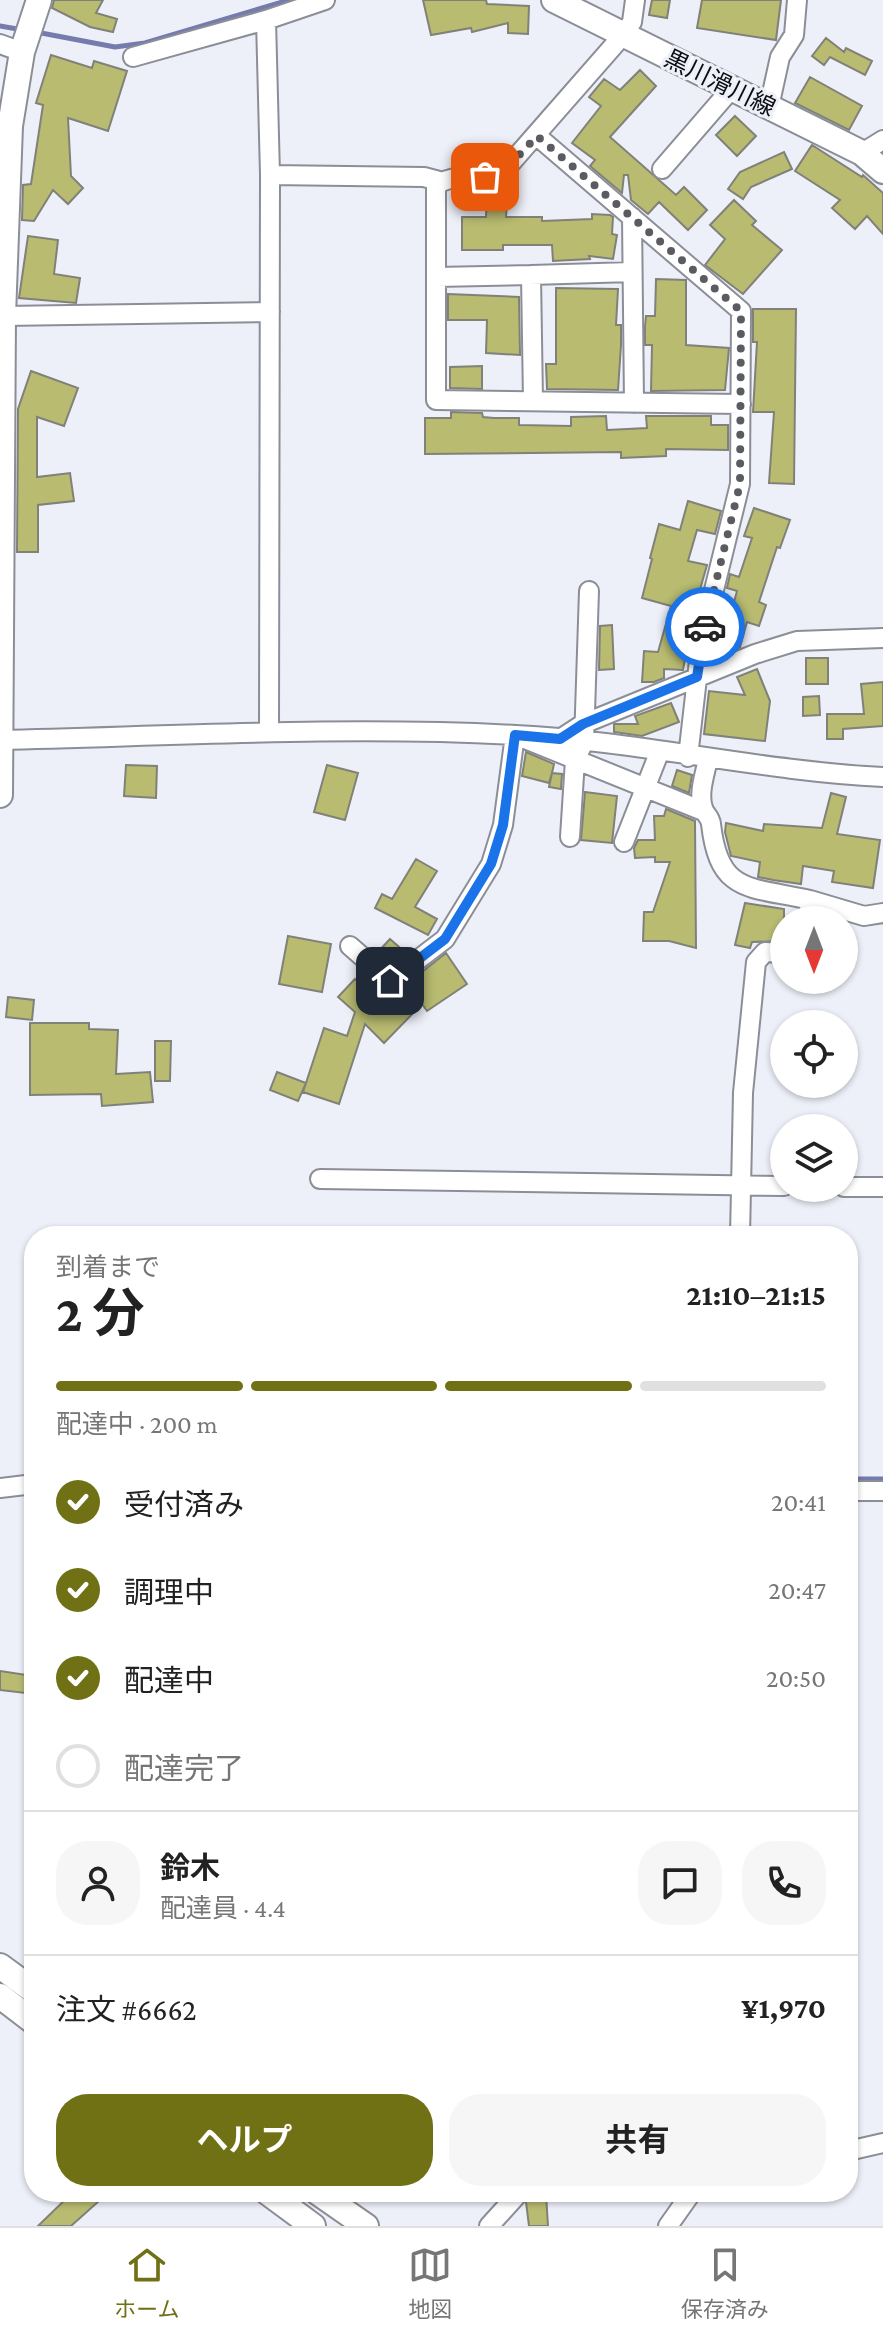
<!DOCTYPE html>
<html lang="ja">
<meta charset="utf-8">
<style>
body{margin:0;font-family:"Crimson Pro","Noto Sans JP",serif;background:#f6f6f6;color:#222;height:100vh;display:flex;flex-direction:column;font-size:30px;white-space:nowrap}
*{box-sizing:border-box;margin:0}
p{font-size:26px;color:#767676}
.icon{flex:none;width:44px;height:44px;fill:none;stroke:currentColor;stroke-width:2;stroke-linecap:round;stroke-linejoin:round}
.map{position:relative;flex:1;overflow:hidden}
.side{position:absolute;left:24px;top:1226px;width:834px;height:976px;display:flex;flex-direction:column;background:#fff;border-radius:32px;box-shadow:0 2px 6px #0004}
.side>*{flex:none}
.needle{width:52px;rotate:180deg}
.buttons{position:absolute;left:770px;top:906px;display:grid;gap:16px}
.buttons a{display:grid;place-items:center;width:88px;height:88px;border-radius:50%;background:#fff;box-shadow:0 2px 6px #0004;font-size:40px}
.pin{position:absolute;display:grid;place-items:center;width:68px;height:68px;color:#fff;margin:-34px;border-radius:16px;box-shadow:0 4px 12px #0006}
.courier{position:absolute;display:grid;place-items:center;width:80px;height:80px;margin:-40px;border:6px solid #1a73e8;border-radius:50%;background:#fff;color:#222;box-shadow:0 2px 10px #0007}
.headline em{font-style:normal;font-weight:700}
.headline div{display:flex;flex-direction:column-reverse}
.headline{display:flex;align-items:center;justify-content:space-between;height:136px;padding:0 32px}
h1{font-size:52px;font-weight:700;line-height:60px}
.bar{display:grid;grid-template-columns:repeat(4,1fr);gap:12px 8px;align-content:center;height:96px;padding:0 32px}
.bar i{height:10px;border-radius:6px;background:#e0e0e0}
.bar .on{background:#707115}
.bar p{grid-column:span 4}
.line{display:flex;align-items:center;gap:20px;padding:0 32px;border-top:2px solid #e0e0e0}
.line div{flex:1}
.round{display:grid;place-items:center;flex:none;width:84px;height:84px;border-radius:32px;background:#f6f6f6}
ol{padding:0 32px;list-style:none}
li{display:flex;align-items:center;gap:24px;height:88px}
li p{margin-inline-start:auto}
li .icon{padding:8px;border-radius:50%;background:#707115;color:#fff;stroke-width:4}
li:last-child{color:#767676}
li i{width:44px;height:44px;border:4px solid #e0e0e0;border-radius:50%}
.cta{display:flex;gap:16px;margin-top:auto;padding:16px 32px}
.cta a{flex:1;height:92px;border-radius:32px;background:#707115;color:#fff;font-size:32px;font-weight:700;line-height:92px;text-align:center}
.cta a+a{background:#f6f6f6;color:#222}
.dock{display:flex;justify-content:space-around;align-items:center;height:112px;border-top:2px solid #e0e0e0;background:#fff;font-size:22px;color:#767676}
.dock a{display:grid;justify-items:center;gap:4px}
.dock .on{color:#707115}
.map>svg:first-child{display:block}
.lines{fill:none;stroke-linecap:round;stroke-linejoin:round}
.stream{stroke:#757cad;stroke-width:5}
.building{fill:#b8bb70;stroke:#808178;stroke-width:2}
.minor-casing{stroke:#8c8e97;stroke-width:22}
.major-casing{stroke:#8c8e97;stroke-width:28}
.minor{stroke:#fff;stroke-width:18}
.major{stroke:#fff;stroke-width:24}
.done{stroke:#5b5c62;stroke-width:8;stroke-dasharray:0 14.4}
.route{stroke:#1a73e8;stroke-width:10}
.labels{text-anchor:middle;stroke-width:6;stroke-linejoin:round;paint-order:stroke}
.street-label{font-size:24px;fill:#0c0d10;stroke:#eef0f9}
</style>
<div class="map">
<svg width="883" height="2226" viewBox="0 0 883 2226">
<rect width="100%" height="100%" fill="#eef0f9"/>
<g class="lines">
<path class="stream" d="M0,26L23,30
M36,32L115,47L145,43L289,0
M848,1479H883"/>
</g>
<path class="building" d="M54,0H103L96,13L117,19L113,32L90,27L52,8Z
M423,0H486L487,4L529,6L528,34L508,33V23L472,32L471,28L431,35Z
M652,0H670L667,18L649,15Z
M702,0H781L776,40L697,28Z
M826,38L844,52L846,48L872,61L865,75L830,57L824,65L812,56Z
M51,55L92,68L94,61L127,71L108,131L68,118L71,176L83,188L68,204L53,190L34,221L22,220L23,185L31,184L43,105L36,103Z
M640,70L656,86L610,137L676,195L684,187L707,210L688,230L659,202L648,214L631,200L628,175H624L622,193L590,166L595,160L572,143L601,106L589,97L604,79L620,90Z
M810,77L862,106L849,130L795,103Z
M735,116L756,136L737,156L716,135Z
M812,145L862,177L863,175L883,193V234L867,216L855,229L832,208L840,200L795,171Z
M784,152L792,169L751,187L743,199L728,189L740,172Z
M487,190L508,191L506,217H542V221L592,219V214L610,215L613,217L612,234L617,235L613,259L589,256L590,259L553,261L552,245H503V250H462V217H486Z
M734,200L756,221L752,225L782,250L743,294L705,265L725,239L710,225Z
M28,236L58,240L54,274L80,278L76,303L19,298Z
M656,279L686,280V345L729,348L725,390L651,391L652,345H645V326L646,316H655Z
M556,288L618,289L616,325H621V345L618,390L547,389L546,364H556Z
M448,294L519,297L520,355L486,353L487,320H448Z
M753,309H796L794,484L769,483L774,412H753L757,342H753Z
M482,366V389L450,388V367Z
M31,371L78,388L64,426L37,417V477L70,473L74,501L38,505V552H17L18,409Z
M451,412L482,413L483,417L494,418H519V425L571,426V417L606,416L607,430L647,428L646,416H711V425H728V450L666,449V456L621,458V452L425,454V418H451Z
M688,501L721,511L715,534L697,530L688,561L707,565L693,614L683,670L664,669V678L654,682H642L644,651L658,652L671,606L642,598L652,559L650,558L659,524L680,530Z
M754,508L790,520L780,548L777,547L759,602L766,605L759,626L747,622L740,647L719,656L737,591L727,588L730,574L739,577L752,538L744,536Z
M612,625L614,669L599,670L600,626Z
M806,658H828V684H806Z
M757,669L770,701L765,741L704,734L709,691L745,695L737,677Z
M883,682V726L843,729V739H827V714H864L861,684Z
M819,696L820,715L803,716V697Z
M671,703L679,722L642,736L614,732V724H638L635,716Z
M526,752L554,764L552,773L562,774L561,789L549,787L552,773L549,783L522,776Z
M126,765L157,766L156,798L124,796Z
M327,765L358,773L345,820L314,812Z
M677,770L692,775L689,793L672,786Z
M585,792L617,796L612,843L581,840Z
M831,793L846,797L837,834L880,840L873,888L832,882L834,871L803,866L801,884L773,880L758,877L760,862L731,856L725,832L726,823L763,831L764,824L822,828Z
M666,809L695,821L696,948L669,941H643L644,912H653L670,862H655V857L635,858L634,848L638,840H655L654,816H664Z
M416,859L437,871L415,907L437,919L428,935L375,908L382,894L392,899Z
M745,903L784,909V941L752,942L750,948L735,945Z
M288,936L331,944L322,992L279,984Z
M390,939L406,953L392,964L378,952Z
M446,953L467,984L427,1011L422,1004L384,1043L365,1024L339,1104L303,1092L324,1028L347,1036L355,1012L338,997L355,979L388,1009L410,986L408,983Z
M8,997L34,1000L32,1020L6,1017Z
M30,1023H89V1029L118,1030L116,1074L150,1072L153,1102L102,1106L101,1094L30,1095Z
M155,1041H171L170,1081H155Z
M277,1072L306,1083L298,1101L270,1090Z
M0,1671L27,1675L25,1693L0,1690Z
M73,2192H109L71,2226H38Z
M546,2194L548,2226H529L526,2202L530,2196Z"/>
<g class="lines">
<g class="minor-casing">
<path id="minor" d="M635,0L632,22L623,35L503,172C486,177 444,174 436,187V400L741,404
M0,44L22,52
M133,57L266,20
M769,107L780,57L794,35L797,0
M537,136L741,311L740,484L701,643L688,757
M862,153L883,140
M662,169L732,88
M270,175L266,20L325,0
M632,217L634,403
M436,277L531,275
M3,316L270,312
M533,401L531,275L632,272
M269,732L270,175L424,177L439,181
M560,739L583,724L755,654L797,641L883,638
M0,740C172,736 344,726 516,735C638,741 760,771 883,777
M708,759C705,774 698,793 703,808C705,815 710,816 711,824C719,895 750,886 810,900L808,920
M570,837L575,760L584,742L589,591
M624,842L659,753
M810,900L864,916L883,913
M350,946L390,981L445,939L491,864L503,825L515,735L703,811
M320,1179L784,1186
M844,1187H883
M740,1236L743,1093L756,962L765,952L784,953
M0,1488L34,1484
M848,1491H883
M848,2151L883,2143
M489,2226L518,2194
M668,2226L692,2192"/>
</g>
<g class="major-casing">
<path id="major" d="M554,0L862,153L883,171
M0,795L3,316L10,126L22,52L39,0
M0,1966L34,1991
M0,1996L34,2022
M267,2192L313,2226
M317,2192L366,2226"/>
</g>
<use href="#minor" class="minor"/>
<use href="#major" class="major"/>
</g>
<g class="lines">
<path class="done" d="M485,177L503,172L537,136L741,311L740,484L705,627"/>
<path class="route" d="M390,981L445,939L491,864L503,825L515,735L560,739L583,724L697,677L705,627"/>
</g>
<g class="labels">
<g class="street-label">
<text transform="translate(720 83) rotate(26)" y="8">黒川滑川線</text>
</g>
</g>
</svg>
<div class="buttons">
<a><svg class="needle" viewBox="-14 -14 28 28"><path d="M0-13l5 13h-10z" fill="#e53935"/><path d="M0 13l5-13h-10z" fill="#767676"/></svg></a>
<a><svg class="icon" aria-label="locate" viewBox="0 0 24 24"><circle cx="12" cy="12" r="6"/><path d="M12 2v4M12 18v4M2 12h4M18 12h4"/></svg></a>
<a><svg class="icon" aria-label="layers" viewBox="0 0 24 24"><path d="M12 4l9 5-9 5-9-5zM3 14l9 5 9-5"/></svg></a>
</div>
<div class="pin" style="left:485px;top:177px;background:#ea580c"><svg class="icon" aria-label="bag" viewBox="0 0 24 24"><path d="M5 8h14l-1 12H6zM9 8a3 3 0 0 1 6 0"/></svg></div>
<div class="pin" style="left:390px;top:981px;background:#1f2937"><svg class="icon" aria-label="home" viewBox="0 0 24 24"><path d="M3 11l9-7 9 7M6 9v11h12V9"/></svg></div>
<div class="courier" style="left:705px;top:627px"><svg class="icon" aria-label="car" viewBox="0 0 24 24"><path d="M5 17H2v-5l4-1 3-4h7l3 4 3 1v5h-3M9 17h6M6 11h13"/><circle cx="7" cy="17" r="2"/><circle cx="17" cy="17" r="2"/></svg></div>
<section class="side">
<div class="headline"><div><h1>2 分</h1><p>到着まで</p></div><em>21:10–21:15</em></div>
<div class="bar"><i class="on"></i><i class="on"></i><i class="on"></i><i></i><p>配達中 · 200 m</p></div>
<ol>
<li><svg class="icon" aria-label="check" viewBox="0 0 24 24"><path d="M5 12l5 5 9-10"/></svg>受付済み<p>20:41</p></li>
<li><svg class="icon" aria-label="check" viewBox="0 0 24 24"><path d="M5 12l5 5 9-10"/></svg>調理中<p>20:47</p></li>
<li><svg class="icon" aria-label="check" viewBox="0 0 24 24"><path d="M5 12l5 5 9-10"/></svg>配達中<p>20:50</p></li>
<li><i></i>配達完了</li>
</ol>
<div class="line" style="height:144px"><a class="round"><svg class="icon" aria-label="person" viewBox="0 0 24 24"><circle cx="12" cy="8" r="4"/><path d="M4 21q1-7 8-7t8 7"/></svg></a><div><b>鈴木</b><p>配達員 · 4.4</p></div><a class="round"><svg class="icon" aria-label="chat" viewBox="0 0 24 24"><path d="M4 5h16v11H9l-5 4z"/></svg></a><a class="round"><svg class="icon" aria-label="phone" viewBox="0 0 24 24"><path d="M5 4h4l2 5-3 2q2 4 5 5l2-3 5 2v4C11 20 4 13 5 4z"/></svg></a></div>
<div class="line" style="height:104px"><div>注文 #6662</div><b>¥1,970</b></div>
<div class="cta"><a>ヘルプ</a><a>共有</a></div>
</section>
</div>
<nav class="dock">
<a class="on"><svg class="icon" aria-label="home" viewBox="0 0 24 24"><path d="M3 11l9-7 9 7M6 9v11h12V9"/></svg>ホーム</a>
<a><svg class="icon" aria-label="map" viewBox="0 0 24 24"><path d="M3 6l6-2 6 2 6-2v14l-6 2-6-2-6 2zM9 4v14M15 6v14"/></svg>地図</a>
<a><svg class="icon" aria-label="saved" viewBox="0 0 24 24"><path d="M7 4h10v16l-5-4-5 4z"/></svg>保存済み</a>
</nav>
